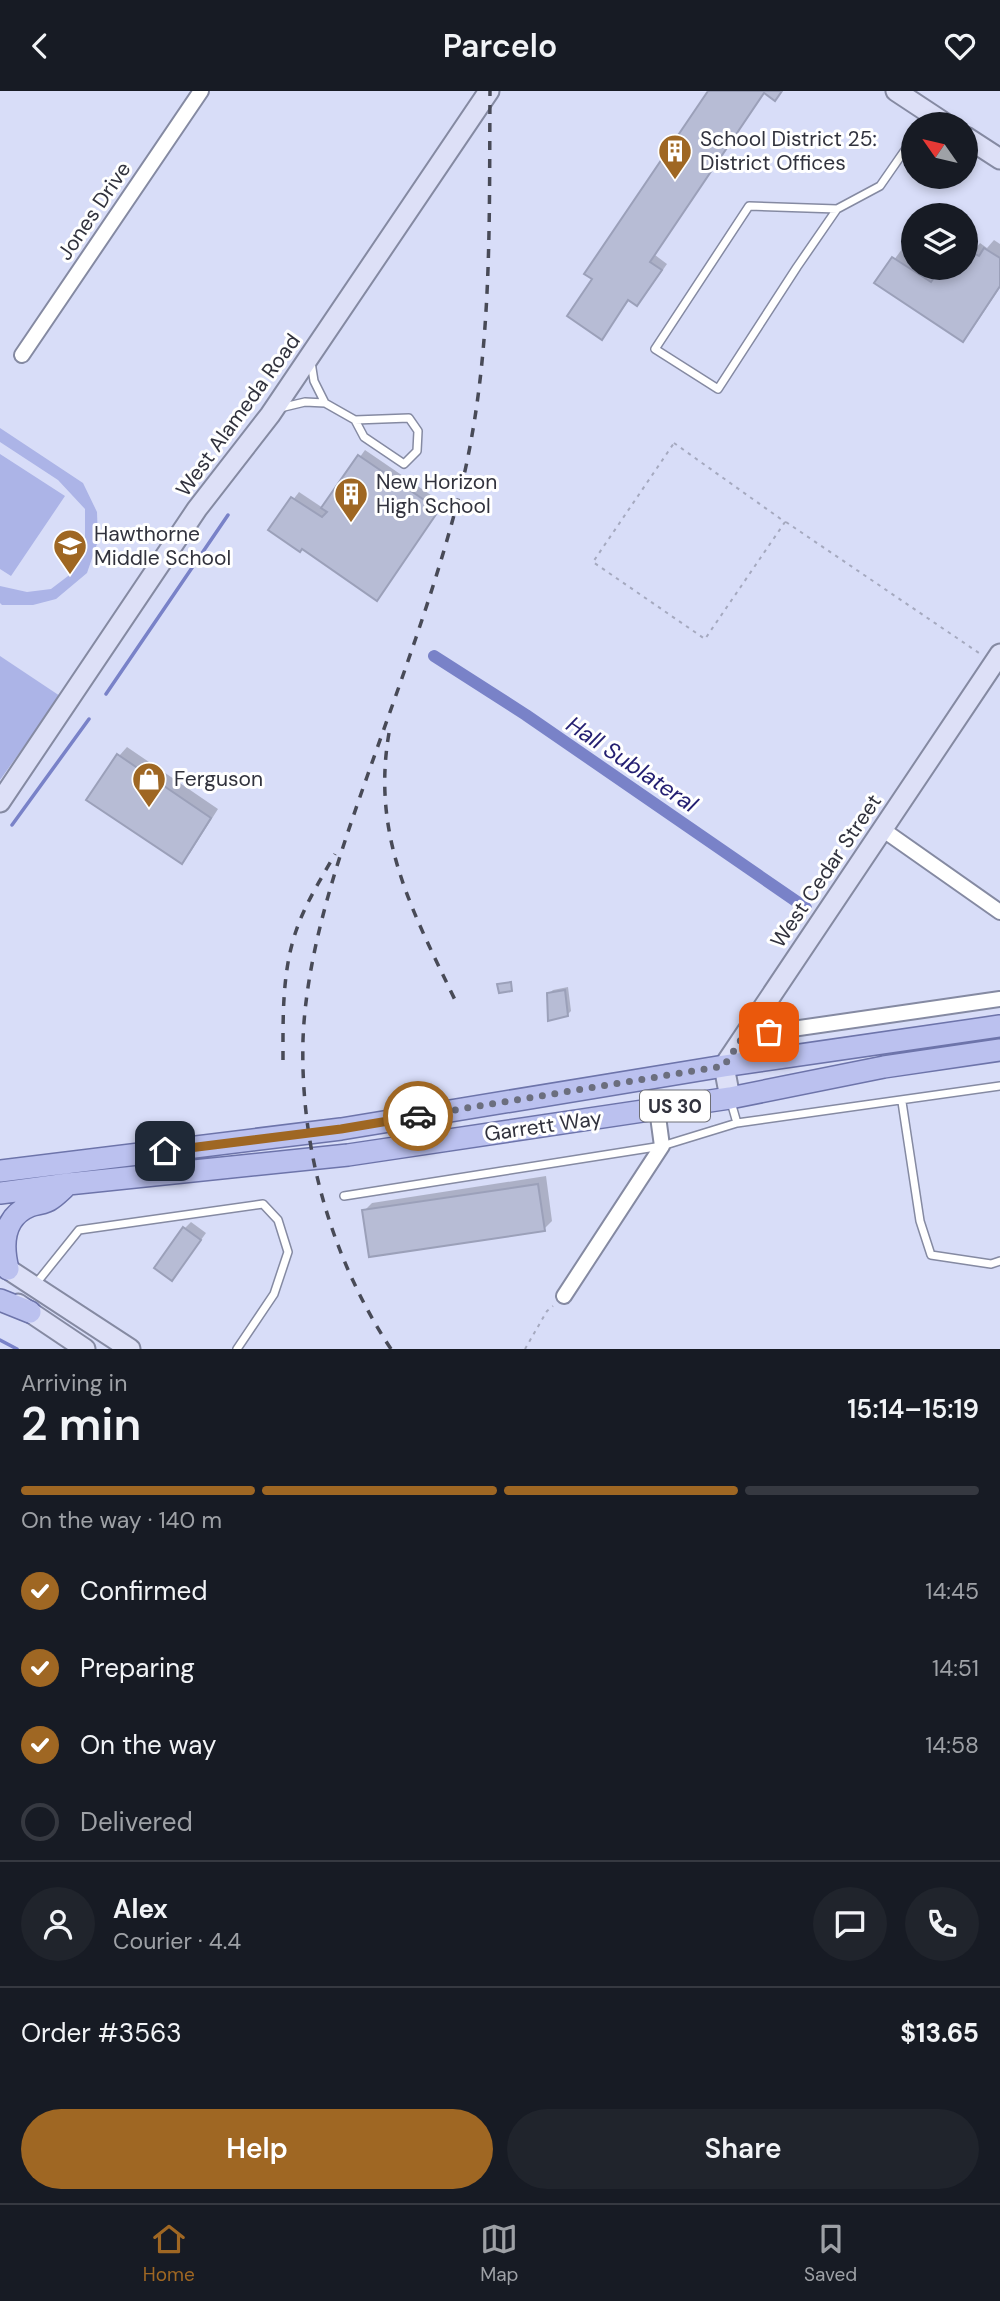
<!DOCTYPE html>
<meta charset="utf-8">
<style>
body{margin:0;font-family:"DM Sans",sans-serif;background:#20242c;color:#f1f3f6;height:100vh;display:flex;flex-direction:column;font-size:26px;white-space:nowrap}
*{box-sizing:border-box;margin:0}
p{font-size:23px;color:#9ea1a6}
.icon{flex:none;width:38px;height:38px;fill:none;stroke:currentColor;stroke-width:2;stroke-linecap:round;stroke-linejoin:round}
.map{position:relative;height:1258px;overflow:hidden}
.side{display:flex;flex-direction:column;background:#171b24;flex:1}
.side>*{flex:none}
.needle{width:46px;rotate:304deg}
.tools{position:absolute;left:901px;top:21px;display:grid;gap:14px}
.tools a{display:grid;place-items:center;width:77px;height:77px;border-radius:50%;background:#171b24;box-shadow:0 4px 10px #0003;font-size:35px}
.pin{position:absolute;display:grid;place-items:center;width:60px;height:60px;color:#fff;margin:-30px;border-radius:14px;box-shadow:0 4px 10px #0006}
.courier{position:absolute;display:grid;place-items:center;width:70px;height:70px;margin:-35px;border:5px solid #9f6723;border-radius:50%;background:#fff;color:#222;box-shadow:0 2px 9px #0007}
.overview em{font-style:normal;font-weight:600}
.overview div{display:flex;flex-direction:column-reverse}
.overview{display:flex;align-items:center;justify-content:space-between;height:119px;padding:0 21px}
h1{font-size:46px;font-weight:600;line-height:52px}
.bar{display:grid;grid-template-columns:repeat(4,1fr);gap:10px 7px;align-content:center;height:84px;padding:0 21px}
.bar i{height:9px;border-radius:5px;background:#363941}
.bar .on{background:#9f6723}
.bar p{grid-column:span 4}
.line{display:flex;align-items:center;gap:18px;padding:0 21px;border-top:2px solid #363941}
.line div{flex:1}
.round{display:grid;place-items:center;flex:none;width:74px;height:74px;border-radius:37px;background:#20242c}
ol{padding:0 21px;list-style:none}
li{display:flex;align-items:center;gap:21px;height:77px}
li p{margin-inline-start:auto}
li .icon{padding:7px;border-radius:50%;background:#9f6723;color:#fff;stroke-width:4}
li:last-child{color:#9ea1a6}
li i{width:38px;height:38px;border:4px solid #363941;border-radius:50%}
.cta{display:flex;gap:14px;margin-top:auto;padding:14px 21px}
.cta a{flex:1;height:80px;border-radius:42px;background:#9f6723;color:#fff;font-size:28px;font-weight:600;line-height:80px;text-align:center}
.cta a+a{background:#20242c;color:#f1f3f6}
header{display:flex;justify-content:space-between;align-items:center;height:91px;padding:0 21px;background:#171b24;font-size:32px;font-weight:600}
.tab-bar{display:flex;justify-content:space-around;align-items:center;height:98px;border-top:2px solid #363941;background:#171b24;font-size:19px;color:#9ea1a6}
.tab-bar a{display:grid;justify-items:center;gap:4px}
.tab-bar .on{color:#9f6723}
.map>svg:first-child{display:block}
.green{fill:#acb4e7}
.shadow{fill:#0003}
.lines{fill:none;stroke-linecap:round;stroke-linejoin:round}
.stream{stroke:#7982c8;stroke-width:3.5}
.canal{stroke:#7982c8;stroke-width:12}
.building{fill:#b7bcd5;stroke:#9ba0b9;stroke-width:2}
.lane-casing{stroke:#858aa2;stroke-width:10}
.street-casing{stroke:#858aa2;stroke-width:18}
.secondary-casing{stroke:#858aa2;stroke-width:23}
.primary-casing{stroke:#6d74aa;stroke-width:24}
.path{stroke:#a5a9bf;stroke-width:2;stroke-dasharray:3.5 5;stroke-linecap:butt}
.lane{stroke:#fff;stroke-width:7}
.street{stroke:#fff;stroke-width:14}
.secondary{stroke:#dde0f7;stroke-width:19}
.primary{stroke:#bbc1ef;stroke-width:21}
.rail{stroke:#484a57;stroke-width:3.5;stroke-dasharray:9 9;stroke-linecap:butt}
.done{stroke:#6b6e7e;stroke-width:7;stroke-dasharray:0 12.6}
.route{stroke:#9f6723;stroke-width:9}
.labels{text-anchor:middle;stroke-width:6;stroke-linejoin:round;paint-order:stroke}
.shield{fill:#fff;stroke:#6f7077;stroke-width:2}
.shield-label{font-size:19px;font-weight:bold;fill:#31323d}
.poi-label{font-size:21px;fill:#31323d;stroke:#fff;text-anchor:start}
.street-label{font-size:21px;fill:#31323d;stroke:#fff}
.water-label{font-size:23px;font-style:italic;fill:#231e71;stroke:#fff}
</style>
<header><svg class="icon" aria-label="back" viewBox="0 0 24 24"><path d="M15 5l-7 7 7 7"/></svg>Parcelo<svg class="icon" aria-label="heart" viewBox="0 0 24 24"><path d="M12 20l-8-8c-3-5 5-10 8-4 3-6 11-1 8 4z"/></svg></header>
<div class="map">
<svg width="1000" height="1258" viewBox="0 0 1000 1258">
<rect width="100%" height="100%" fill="#d8ddf8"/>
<path class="green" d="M0,337L83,392L97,421L98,450L87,482L56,508L33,514H2L0,512V495L27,501L51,498L72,482L85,452V418L58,389L0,351Z
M0,363L65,405L11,485L0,478Z
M0,565L60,605L0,689Z"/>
<path class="shadow" d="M710,0H782L775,8L765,1L655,164L667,173L643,207L637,213L630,208L607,240L594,187Z
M994,149L1000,153V197L971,240L963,249L877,192L902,158L914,166V177H930L939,183L943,177H966V166L968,167L980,152L987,157Z
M365,359L444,413L377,508L302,456L270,439L299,401L323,417Z
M127,656L218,718L190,762L181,770L119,665Z
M568,896L571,920L567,924L549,902L553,899Z
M546,1085L552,1130L544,1138L364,1120L372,1112Z
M191,1131L206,1142L177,1182L185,1137Z"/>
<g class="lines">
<path class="stream" d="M106,603L228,424
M12,734L89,628
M0,1249L17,1258"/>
<path class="canal" d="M434,565L526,624L806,817"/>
</g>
<path class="building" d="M708,0H782L775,10L764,2L650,171L662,179L637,215L628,209L602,249L567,225L592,188L584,183Z
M984,157L1000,167V195L963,251L874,192L892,166L931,191L941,177H966V166L970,160L979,165Z
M358,364L439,419L377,510L302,458L300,461L268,439L291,406L322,426L327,421L321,417Z
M117,663L211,727L182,773L86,709Z
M511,891L512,900L499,902L497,893Z
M565,899L568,925L548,930L547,902Z
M538,1093L545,1140L369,1166L362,1119Z
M183,1136L201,1149L172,1190L154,1177Z"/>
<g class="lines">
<g class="lane-casing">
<path id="lane" d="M837,118L749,115L655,258L718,298L797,176L837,118L880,95L914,46
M311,271L314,290L325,312
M280,317L305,311L325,312L355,329L364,346L404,373L417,360L418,340L409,327L355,329
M731,1011L737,1032
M902,1011L920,1130L931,1164L991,1173L1000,1170
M344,1105L662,1055L737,1032L1000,995
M34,1195L79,1139L263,1113L278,1129L288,1161L274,1203L237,1258"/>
</g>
<g class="street-casing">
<path id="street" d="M22,264L201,0
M882,738L1000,821
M744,945L1000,908
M564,1205L662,1055L657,1018"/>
</g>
<g class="secondary-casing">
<path id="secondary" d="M896,0L946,33
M966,46L1000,68
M0,711L197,418L270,324L489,0
M730,1007L724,975L1000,563
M0,1173L130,1258
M18,1213L85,1258"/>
</g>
<g class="primary-casing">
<path id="primary" d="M0,1080L341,1038L724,975L1000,935
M0,1102L68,1093L348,1064L730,1007L884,976L1000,959
M8,1178C2,1154 3,1126 30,1115C37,1112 45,1113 51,1108C57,1104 63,1098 68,1093
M0,1209L30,1221"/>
</g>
<path class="path" d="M674,352L785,431L705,548L593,471Z
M786,431L982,564
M525,1258L547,1220L553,1215"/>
<use href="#lane" class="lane"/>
<use href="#street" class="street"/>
<use href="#secondary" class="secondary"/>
<use href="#primary" class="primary"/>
<path class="rail" d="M389,642C371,746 413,821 456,911
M283,969C283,926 282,881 296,840C305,813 321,788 335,763
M391,1258C331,1167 300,1057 303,949C306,861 339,765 368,683C401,589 437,494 461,397C493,266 489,133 490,0"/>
</g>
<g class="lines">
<path class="done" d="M418,1025L724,975L744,944L769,941"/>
<path class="route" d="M165,1060L341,1038L418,1025"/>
</g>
<defs>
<g id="building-pin" transform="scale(1.75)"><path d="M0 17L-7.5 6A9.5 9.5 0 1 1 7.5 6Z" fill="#9f6723" stroke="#fff"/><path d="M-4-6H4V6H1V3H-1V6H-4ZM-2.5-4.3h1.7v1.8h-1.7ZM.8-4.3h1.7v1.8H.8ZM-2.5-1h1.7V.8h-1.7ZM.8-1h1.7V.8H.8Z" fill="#fff"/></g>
<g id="school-pin" transform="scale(1.75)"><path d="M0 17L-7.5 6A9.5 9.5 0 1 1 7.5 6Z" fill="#9f6723" stroke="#fff"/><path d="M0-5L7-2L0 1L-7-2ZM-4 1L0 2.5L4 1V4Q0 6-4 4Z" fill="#fff"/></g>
<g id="shop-pin" transform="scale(1.75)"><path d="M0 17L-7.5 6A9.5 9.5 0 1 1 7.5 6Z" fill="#9f6723" stroke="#fff"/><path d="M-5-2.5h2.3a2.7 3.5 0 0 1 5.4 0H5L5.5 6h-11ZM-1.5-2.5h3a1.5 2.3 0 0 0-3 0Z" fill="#fff"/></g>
</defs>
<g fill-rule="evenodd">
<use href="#building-pin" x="675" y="60"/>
<use href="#building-pin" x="351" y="403"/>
<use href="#school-pin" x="70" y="455"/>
<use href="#shop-pin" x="149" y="688"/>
</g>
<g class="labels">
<rect class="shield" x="640" y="999.5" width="70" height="31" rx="5"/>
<g class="shield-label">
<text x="675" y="1022">US 30</text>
</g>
<g class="poi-label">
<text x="700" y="55">School District 25:<tspan x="700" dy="24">District Offices</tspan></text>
<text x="376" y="398">New Horizon<tspan x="376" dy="24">High School</tspan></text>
<text x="94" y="450">Hawthorne<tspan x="94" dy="24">Middle School</tspan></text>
<text x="174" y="695">Ferguson</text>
</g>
<g class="street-label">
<text transform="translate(94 120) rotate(-56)" y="7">Jones Drive</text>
<text transform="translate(238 324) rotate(-54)" y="7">West Alameda Road</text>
<text transform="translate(826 780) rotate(-56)" y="7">West Cedar Street</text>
<text transform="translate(543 1035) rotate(-8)" y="7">Garrett Way</text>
</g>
<g class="water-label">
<text transform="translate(632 673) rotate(34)" y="8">Hall Sublateral</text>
</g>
</g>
</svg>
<div class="tools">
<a><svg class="needle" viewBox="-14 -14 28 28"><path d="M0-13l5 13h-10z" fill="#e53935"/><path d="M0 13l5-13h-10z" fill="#9ea1a6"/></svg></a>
<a><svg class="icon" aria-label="layers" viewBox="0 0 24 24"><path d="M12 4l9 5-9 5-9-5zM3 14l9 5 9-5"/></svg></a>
</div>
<div class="pin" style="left:769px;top:941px;background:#ea580c"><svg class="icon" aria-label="bag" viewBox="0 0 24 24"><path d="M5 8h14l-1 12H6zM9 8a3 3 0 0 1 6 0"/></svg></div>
<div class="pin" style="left:165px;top:1060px;background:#1f2937"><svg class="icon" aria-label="home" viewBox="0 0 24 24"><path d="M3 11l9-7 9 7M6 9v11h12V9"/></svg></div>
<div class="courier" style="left:418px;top:1025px"><svg class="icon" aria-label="car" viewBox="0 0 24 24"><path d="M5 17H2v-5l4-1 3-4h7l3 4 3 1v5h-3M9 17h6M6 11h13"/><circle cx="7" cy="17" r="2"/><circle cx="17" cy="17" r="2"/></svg></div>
</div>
<section class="side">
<div class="overview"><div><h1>2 min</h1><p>Arriving in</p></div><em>15:14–15:19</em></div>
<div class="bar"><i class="on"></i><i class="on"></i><i class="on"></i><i></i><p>On the way · 140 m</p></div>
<ol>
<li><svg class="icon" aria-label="check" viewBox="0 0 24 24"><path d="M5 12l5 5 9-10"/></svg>Confirmed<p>14:45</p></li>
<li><svg class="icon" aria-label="check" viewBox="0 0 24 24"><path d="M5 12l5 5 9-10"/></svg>Preparing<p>14:51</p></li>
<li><svg class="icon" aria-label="check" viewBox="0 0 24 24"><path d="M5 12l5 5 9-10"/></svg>On the way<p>14:58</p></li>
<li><i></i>Delivered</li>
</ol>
<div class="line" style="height:126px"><a class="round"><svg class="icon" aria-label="person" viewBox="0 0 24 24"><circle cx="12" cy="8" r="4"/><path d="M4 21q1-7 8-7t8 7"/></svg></a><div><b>Alex</b><p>Courier · 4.4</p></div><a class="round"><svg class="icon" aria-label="chat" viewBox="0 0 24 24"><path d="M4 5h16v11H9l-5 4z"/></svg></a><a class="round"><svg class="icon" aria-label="phone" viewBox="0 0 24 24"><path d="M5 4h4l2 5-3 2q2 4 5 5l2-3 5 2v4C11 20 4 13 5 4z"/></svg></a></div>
<div class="line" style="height:91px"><div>Order #3563</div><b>$13.65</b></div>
<div class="cta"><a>Help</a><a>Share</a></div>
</section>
<nav class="tab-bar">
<a class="on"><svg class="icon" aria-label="home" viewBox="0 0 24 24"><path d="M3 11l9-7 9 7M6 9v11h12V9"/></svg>Home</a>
<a><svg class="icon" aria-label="map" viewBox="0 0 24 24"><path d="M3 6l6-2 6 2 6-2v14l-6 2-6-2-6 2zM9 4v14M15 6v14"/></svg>Map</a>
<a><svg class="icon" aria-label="saved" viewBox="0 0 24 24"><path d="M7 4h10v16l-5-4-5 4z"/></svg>Saved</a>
</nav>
